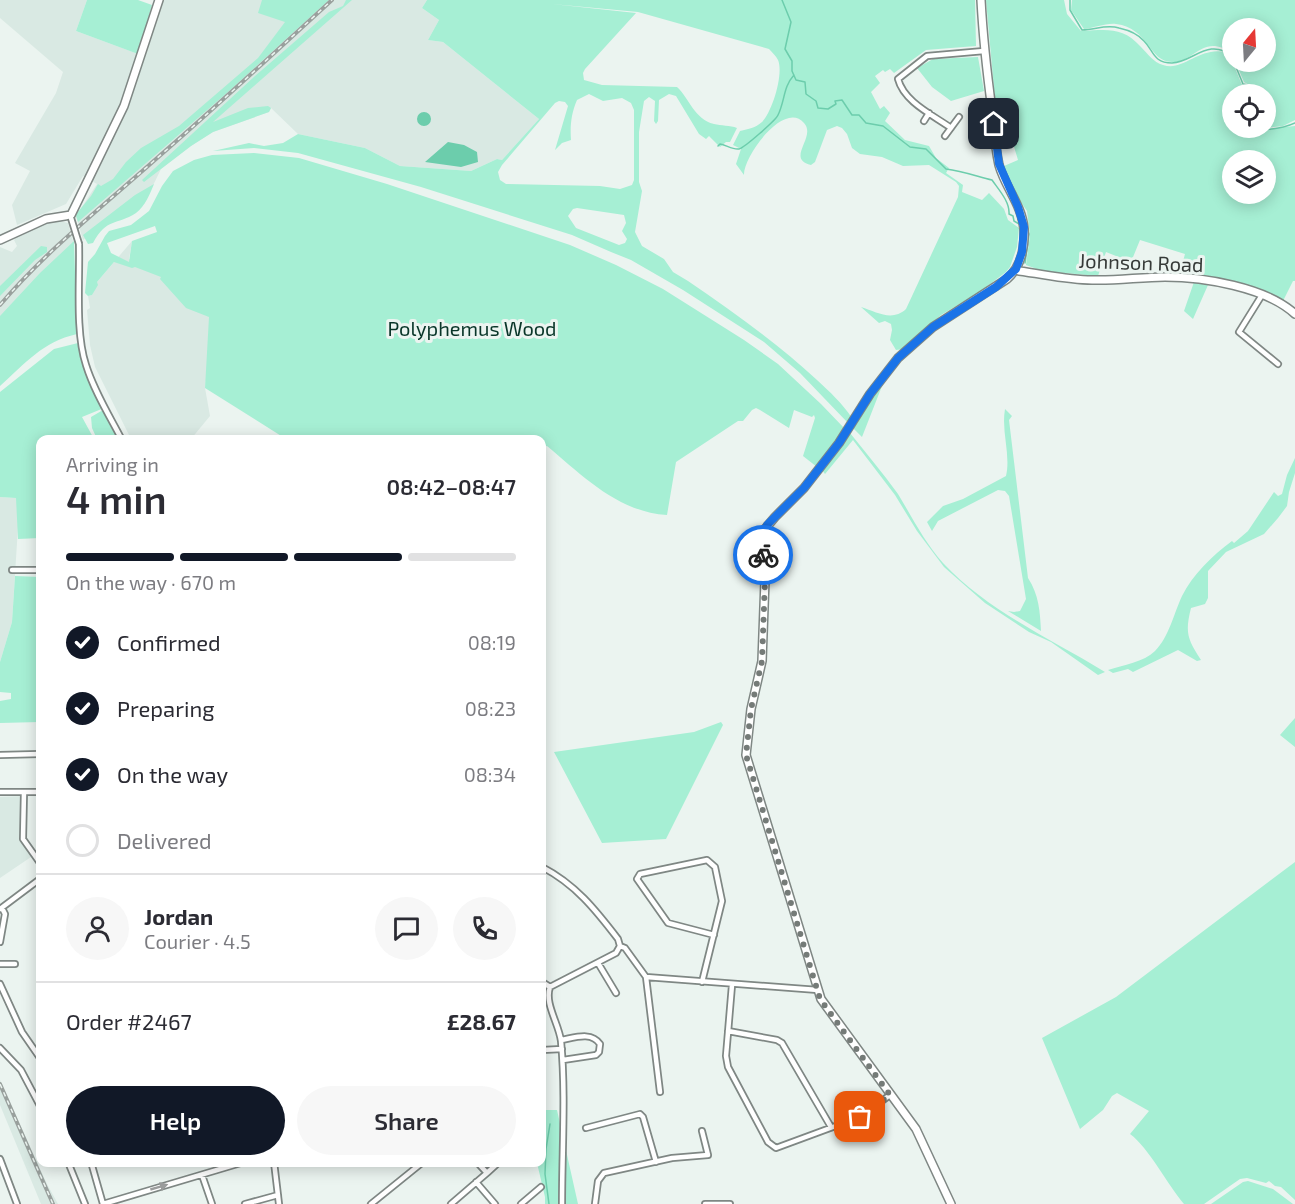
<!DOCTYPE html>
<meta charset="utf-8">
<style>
body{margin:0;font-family:"Exo 2",sans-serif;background:#f7f7f7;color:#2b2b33;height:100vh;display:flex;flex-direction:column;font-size:22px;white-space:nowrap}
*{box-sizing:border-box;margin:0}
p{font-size:20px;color:#7c7c81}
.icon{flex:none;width:33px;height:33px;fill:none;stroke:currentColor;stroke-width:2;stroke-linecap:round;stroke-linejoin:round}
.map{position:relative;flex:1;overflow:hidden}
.side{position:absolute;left:36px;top:435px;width:510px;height:732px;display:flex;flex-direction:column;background:#fff;border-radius:12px;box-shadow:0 3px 15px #0003}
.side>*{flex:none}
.needle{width:39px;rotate:18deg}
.controls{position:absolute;left:1222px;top:18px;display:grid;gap:12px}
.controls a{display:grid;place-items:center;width:54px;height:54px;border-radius:50%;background:#fff;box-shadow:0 3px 15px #0003;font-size:30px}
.pin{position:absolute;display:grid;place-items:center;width:51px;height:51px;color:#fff;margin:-26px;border-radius:12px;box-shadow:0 3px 9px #0006}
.courier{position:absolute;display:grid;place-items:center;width:60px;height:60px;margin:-30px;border:4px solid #1a73e8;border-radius:50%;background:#fff;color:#222;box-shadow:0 2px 8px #0007}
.overview em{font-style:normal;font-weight:600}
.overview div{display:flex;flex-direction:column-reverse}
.overview{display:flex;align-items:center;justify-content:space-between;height:102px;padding:0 30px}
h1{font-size:39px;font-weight:600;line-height:45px}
.bar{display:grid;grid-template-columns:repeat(4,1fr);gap:9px 6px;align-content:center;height:72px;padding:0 30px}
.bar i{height:8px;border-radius:4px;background:#e1e1e2}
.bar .current{background:#111827}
.bar p{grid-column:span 4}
.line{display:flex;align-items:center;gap:15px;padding:0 30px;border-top:2px solid #e1e1e2}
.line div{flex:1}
.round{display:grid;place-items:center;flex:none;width:63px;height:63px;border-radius:32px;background:#f7f7f7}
ol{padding:0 30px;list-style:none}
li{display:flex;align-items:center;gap:18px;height:66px}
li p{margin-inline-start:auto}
li .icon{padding:6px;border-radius:50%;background:#111827;color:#fff;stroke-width:4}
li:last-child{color:#7c7c81}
li i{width:33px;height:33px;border:3px solid #e1e1e2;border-radius:50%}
.button{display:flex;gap:12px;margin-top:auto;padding:12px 30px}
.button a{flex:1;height:69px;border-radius:36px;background:#111827;color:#fff;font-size:24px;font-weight:600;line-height:69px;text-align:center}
.button a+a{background:#f7f7f7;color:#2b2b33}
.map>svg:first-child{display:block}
.built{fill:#d9e9e3}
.green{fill:#a6efd4;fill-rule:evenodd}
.water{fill:#6ccdac}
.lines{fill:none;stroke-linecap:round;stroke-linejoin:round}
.stream{stroke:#6ccdac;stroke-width:1.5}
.street-casing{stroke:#7f8784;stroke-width:8}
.secondary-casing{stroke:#7f8784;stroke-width:10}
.street{stroke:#fff;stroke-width:4.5}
.secondary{stroke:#fff;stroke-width:7}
.rail-casing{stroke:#99a09d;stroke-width:4}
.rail{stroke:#ebf4f0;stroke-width:1.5;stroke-dasharray:4.5;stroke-linecap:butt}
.street-bridge-casing{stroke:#7f8784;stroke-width:8;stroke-linecap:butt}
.street-bridge{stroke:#fff;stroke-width:4.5}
.oneway{fill:#9a9c9c}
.done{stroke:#757b78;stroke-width:6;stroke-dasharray:0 10.8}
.route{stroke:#1a73e8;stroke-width:8}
.labels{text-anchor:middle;stroke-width:6;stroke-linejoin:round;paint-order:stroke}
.street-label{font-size:20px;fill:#363a38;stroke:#ebf4f0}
.park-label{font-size:20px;fill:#093629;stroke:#ebf4f0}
</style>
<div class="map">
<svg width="1295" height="1204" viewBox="0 0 1295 1204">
<rect width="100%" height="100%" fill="#ebf4f0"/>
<path class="built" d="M0,0H87L76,31L141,55L158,0H427L422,8L439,20L428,40L443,42L539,119L502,160L497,159L471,171L400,166L365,148L298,134L271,108L269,112L213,132L191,146L161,169L144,204L107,221L83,240L76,216L97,184L83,176L66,204L17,225L12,205L30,171L15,163L56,93L63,72L0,18Z
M56,220L68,223L74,245L0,324V247L12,252L17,246L14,240L19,234Z
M132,241L129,259L219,276L205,388L210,416L191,439H131L95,367L90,345L87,310L90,308L88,296L92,295L97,282Z
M0,497L17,498L18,527L12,622L0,662Z
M24,796L23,839L34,855L0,878V797Z
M0,1080L47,1184L58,1204H41L0,1105Z"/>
<path class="green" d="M87,0H138L152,5L138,54L76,31Z
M262,0H329L228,92L78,222L76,216L77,213L91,196L98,184L101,186L113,179L126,162L141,148L179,126L258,58L285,22L258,13Z
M346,0H352L213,122L248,108L268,106L271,108L269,112L213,132L191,146L144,182L142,180L255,76L329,12L343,6Z
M427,0H975L976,46L926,50L894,73L890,69L885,72L883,70L875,76L880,83L871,92L880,109L884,106L890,113L885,121L905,140L929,146L936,158L949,168L946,173L963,185L962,192L982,200L989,193L1004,209L1008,220L1019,228L1017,247L1010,267L1006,272L978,293L941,315L903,349L896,350L890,340L892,330L891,324L885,321L879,323L861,307C877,312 892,322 906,309L958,197L959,186L956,182L929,165L903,166L882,157L860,154L852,148L847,134L842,128L837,126L827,130L815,162L811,165C785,159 817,137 804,123C784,100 743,157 744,175L736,164L741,149L733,145L740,131C749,129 755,128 762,122C772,112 784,74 778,60C776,56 772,52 769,49L638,12L552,4L636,13L585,69L583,73L584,80L602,85L677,87C690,99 694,119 714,124C721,126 730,125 737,128L730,142H726L720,147L709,136L706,139L699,134L676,96L669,94L659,100L658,121L656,124L654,121L655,101L649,97L644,101L639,132V182L642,191L635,232L642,246L664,259L673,272L688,281C733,312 777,343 817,380C830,392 842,403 852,418L848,423L800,373L764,342L683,290L631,260L611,252L572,235L421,187L298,153L254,148L213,151L249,143L264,146L283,143L298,134L365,148L400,166L471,171L497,159L502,160L539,119L443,42L428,40L439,20L422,8ZM589,94L603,101L622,98L631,103L634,110V180L632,185L620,189L600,186L506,184L500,180L498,172L502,165L555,103L559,101L565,102L568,106L555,150L562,143L571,140C570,126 571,114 577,100ZM577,208L624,215L626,223L622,231L627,239L625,243L619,245L576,228L568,216L573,209Z
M986,0H1064L1067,14L1081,31C1107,30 1122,26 1141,47C1148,54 1153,62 1163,65C1183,72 1198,47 1225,52L1233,63L1242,85L1246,87L1249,94H1233V128L1250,131L1295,126V281H1293L1283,301C1252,283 1215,279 1180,272L1185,254L1140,240L1131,262L1106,252L1098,276L1042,271L1026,265L1030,235L1027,211L1014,192L1004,166L1018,160L1012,140L997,122ZM1233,160H1266V194H1233Z
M1072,0H1295V120L1283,126L1265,128H1263H1266V94H1253L1251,86L1244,82L1238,68L1241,64L1239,62H1266V28H1233V54C1203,32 1196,62 1172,62C1149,62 1149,28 1116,24C1105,23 1095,28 1084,29L1071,10Z
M978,57L984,91L951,101L932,87L917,68L933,59Z
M254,153L299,158L387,184L570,245L616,265L663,289L744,340L778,364L821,404L845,429L817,467L803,456L815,418L814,415L812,417L794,410L789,428L760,410L756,408L752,410L743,421H738L676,462L667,515C618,512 583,476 547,446L542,447V440L286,439L205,388L209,317L186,308L160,279L161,277L135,267L132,268L114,262L97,282L98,285L92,295L88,296L85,293L88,262L95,254L105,236L109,231L131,225L149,211L162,186L173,171L194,160L212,155ZM155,226L157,232L132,241L129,262L111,253L107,243Z
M154,184C150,194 145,206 136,213C116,226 107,217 93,243L88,244L83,235L135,195Z
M74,241L77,334C42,342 26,363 0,386V316L40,273Z
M41,246L47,247V252L35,260L0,296V286Z
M1194,282L1208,285L1193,319L1184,311Z
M78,343L89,381L104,408L82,417L94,439L40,440V538L18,539L16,498L0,497V392L54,349Z
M896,364H898L882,386L862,437L853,428L877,389Z
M1005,409L1012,416L1009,420L1028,578C1039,595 1040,611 1041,631L1008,611L1014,612L1020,611L1026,599L1009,496L1005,491L998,490L938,521L932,531L927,522L943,506L963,499L1006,476C1011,454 1001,432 1005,409Z
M103,410L119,439H97L92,428L91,417Z
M850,433C866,453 883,473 898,494C912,517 925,543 943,563C988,611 1049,638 1105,672L1098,675L1051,642L1029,632L985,603L944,567L917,531L895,495L853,440L825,474L822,470Z
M1295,458V473L1289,492L1287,506L1278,518L1264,534L1226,552L1208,571V598L1205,604L1191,608C1185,632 1187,639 1201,660L1197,661L1178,650L1133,672L1128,669L1113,673L1108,670C1123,665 1144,662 1155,651C1169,637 1174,613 1182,596C1193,574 1212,556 1232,541L1234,543L1248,531L1274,492L1278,496L1282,494L1287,475Z
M15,576L40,577V722L0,723V701L11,699V693L0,692V662L12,622Z
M1295,718V747L1280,735Z
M721,722L723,725L666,839L602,843L554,752L694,732Z
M1295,862V1200L1281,1187L1275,1186L1269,1181L1266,1183L1247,1178L1240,1179L1204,1204H1184C1167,1184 1149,1148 1130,1134L1149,1111L1117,1093L1112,1096L1103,1110L1080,1129L1042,1038L1116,997Z
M542,1110H557L578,1204H545V1197L537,1163L542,1162Z
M1248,1181L1273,1189L1293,1204H1211L1243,1182Z"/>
<path class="water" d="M417 119a7 7 0 1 1 14 0a7 7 0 1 1-14 0Z
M448,142L464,145L477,152L478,162L461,167L425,162Z"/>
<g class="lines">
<path class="stream" d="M782,0L791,22L785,49L792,61V71L796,80L805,82L806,94L816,101L818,108L828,109L836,104L835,101L842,100L852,115H859L866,123L883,126L910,147L926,149L946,169C962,171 976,176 992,180C999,190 1010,202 1009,214L1013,216L1014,221L1019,224
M1070,0V10L1082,30C1095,30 1106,24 1119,28C1128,30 1138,34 1144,41C1154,51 1153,63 1172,63C1194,62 1207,37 1233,56
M1237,62L1238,64L1236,67L1243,84L1248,85L1250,94
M1243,128C1259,131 1280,130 1295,123
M718,146L720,144C726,145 733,150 739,149C744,148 776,120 778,115C785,101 783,87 794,75
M1025,263L1029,234L1026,226
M549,1204L545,1174L546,1149L550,1124"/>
<g class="street-casing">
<path id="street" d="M924,121L929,113
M951,128C933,115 904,102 898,79L927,56L984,51
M945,136L959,117
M79,244C80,280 75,332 86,365C94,391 109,415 122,440
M1262,295L1239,332L1278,364
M12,570H40
M0,755L40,754
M0,792H40
M24,792L23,839L40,863
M542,867C575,884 595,909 618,939L620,946L625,948L646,977
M0,909L40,879
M542,922V924
M0,942L5,914L2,908
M598,963L616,993
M0,964H15
M646,977L818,990
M646,977L660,1092
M542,982L550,987
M702,982L722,901L715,867L707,860L640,874L637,879L668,923L714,935
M0,984L22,1032L40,1058
M732,985L726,1056L728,1067L768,1142L776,1148L860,1117L890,1095
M550,987C544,1003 559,1024 561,1041C566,1095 562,1150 562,1204
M550,987L616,953L620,946
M728,1031L777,1040L782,1043L831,1127
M561,1040C574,1038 591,1031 600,1044L599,1052L596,1055L563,1060
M0,1048L21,1070L40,1106
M542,1050L562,1049
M586,1128L640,1114L643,1117L656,1162
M0,1159L17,1204
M68,1162L85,1204
M91,1162L103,1204
M199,1162V1163
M274,1162L279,1204
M487,1173L499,1162
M202,1175L212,1204
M476,1182L495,1204
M103,1204L244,1162
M245,1204L278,1195
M371,1204L423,1162
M451,1204L487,1173L477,1162
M521,1204L541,1187
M595,1204L598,1181L604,1173L672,1158L708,1155L702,1131
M705,1204H730"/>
</g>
<g class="secondary-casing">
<path id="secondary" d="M0,240L46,219L71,215L124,106L159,0
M1016,269L1019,271C1043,274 1068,280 1092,280C1116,281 1141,277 1165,277C1203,277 1266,287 1295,314
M951,1204L916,1129L821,999L746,755L751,709L762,661L765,580L762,539L764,530L775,517L804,488L839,443L870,394L898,358L933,327L1007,279C1021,267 1025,247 1024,229C1022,205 1005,187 999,165C995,147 994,128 992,110C987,73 983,37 981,0"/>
</g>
<use href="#street" class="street"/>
<use href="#secondary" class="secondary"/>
<g class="rail-casing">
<path id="rail" d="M0,305C46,251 103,206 156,159C216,107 274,53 332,0
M0,1084L53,1204"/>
</g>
<use href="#rail" class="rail"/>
<g class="street-bridge-casing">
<path id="street-bridge" d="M71,218L79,244"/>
</g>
<use href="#street-bridge" class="street-bridge"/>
</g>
<defs><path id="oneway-solid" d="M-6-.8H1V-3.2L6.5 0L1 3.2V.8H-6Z" transform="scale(1.5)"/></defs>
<use class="oneway" href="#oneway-solid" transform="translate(159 1187) rotate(-16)"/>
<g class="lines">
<path class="done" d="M763,555L765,580L762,661L751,709L746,755L820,999L890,1095L860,1117"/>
<path class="route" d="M763,555V534L767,525L804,488L839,443L870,394L898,358L933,327L996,287L1016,269L1022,252L1024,227L1018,207L999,164L994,124"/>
</g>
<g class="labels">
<g class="street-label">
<text transform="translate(1141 263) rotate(2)" y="7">Johnson Road</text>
</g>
<g class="park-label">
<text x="472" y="336">Polyphemus Wood</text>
</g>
</g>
</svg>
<div class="controls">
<a><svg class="needle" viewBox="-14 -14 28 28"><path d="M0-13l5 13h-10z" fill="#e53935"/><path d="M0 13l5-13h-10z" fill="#7c7c81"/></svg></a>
<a><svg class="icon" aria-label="locate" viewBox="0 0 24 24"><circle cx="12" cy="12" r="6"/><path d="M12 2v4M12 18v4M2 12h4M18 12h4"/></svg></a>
<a><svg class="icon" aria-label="layers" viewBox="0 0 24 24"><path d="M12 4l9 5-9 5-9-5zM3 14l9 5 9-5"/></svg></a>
</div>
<div class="pin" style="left:860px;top:1117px;background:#ea580c"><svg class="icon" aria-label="bag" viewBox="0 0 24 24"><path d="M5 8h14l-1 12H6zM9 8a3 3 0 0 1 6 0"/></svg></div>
<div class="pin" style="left:994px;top:124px;background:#1f2937"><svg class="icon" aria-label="home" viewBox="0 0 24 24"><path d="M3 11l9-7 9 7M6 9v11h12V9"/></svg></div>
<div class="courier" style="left:763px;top:555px"><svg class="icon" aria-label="bike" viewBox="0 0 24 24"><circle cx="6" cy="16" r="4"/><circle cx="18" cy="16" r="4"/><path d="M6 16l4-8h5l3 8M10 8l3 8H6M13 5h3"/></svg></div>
<section class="side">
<div class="overview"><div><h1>4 min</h1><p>Arriving in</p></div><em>08:42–08:47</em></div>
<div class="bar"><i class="current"></i><i class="current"></i><i class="current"></i><i></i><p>On the way · 670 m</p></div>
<ol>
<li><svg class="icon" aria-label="check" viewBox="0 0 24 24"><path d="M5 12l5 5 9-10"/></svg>Confirmed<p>08:19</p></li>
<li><svg class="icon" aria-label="check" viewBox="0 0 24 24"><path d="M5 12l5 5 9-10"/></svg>Preparing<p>08:23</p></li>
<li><svg class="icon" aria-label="check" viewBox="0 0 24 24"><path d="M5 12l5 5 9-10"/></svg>On the way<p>08:34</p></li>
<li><i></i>Delivered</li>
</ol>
<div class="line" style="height:108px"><a class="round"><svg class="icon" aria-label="person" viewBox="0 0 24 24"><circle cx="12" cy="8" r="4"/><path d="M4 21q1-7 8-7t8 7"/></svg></a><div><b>Jordan</b><p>Courier · 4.5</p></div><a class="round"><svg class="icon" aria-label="chat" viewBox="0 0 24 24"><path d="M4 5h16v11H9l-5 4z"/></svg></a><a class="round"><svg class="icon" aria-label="phone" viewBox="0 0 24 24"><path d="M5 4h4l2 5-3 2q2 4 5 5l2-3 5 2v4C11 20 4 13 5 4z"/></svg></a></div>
<div class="line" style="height:78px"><div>Order #2467</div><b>£28.67</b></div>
<div class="button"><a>Help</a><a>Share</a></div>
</section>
</div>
